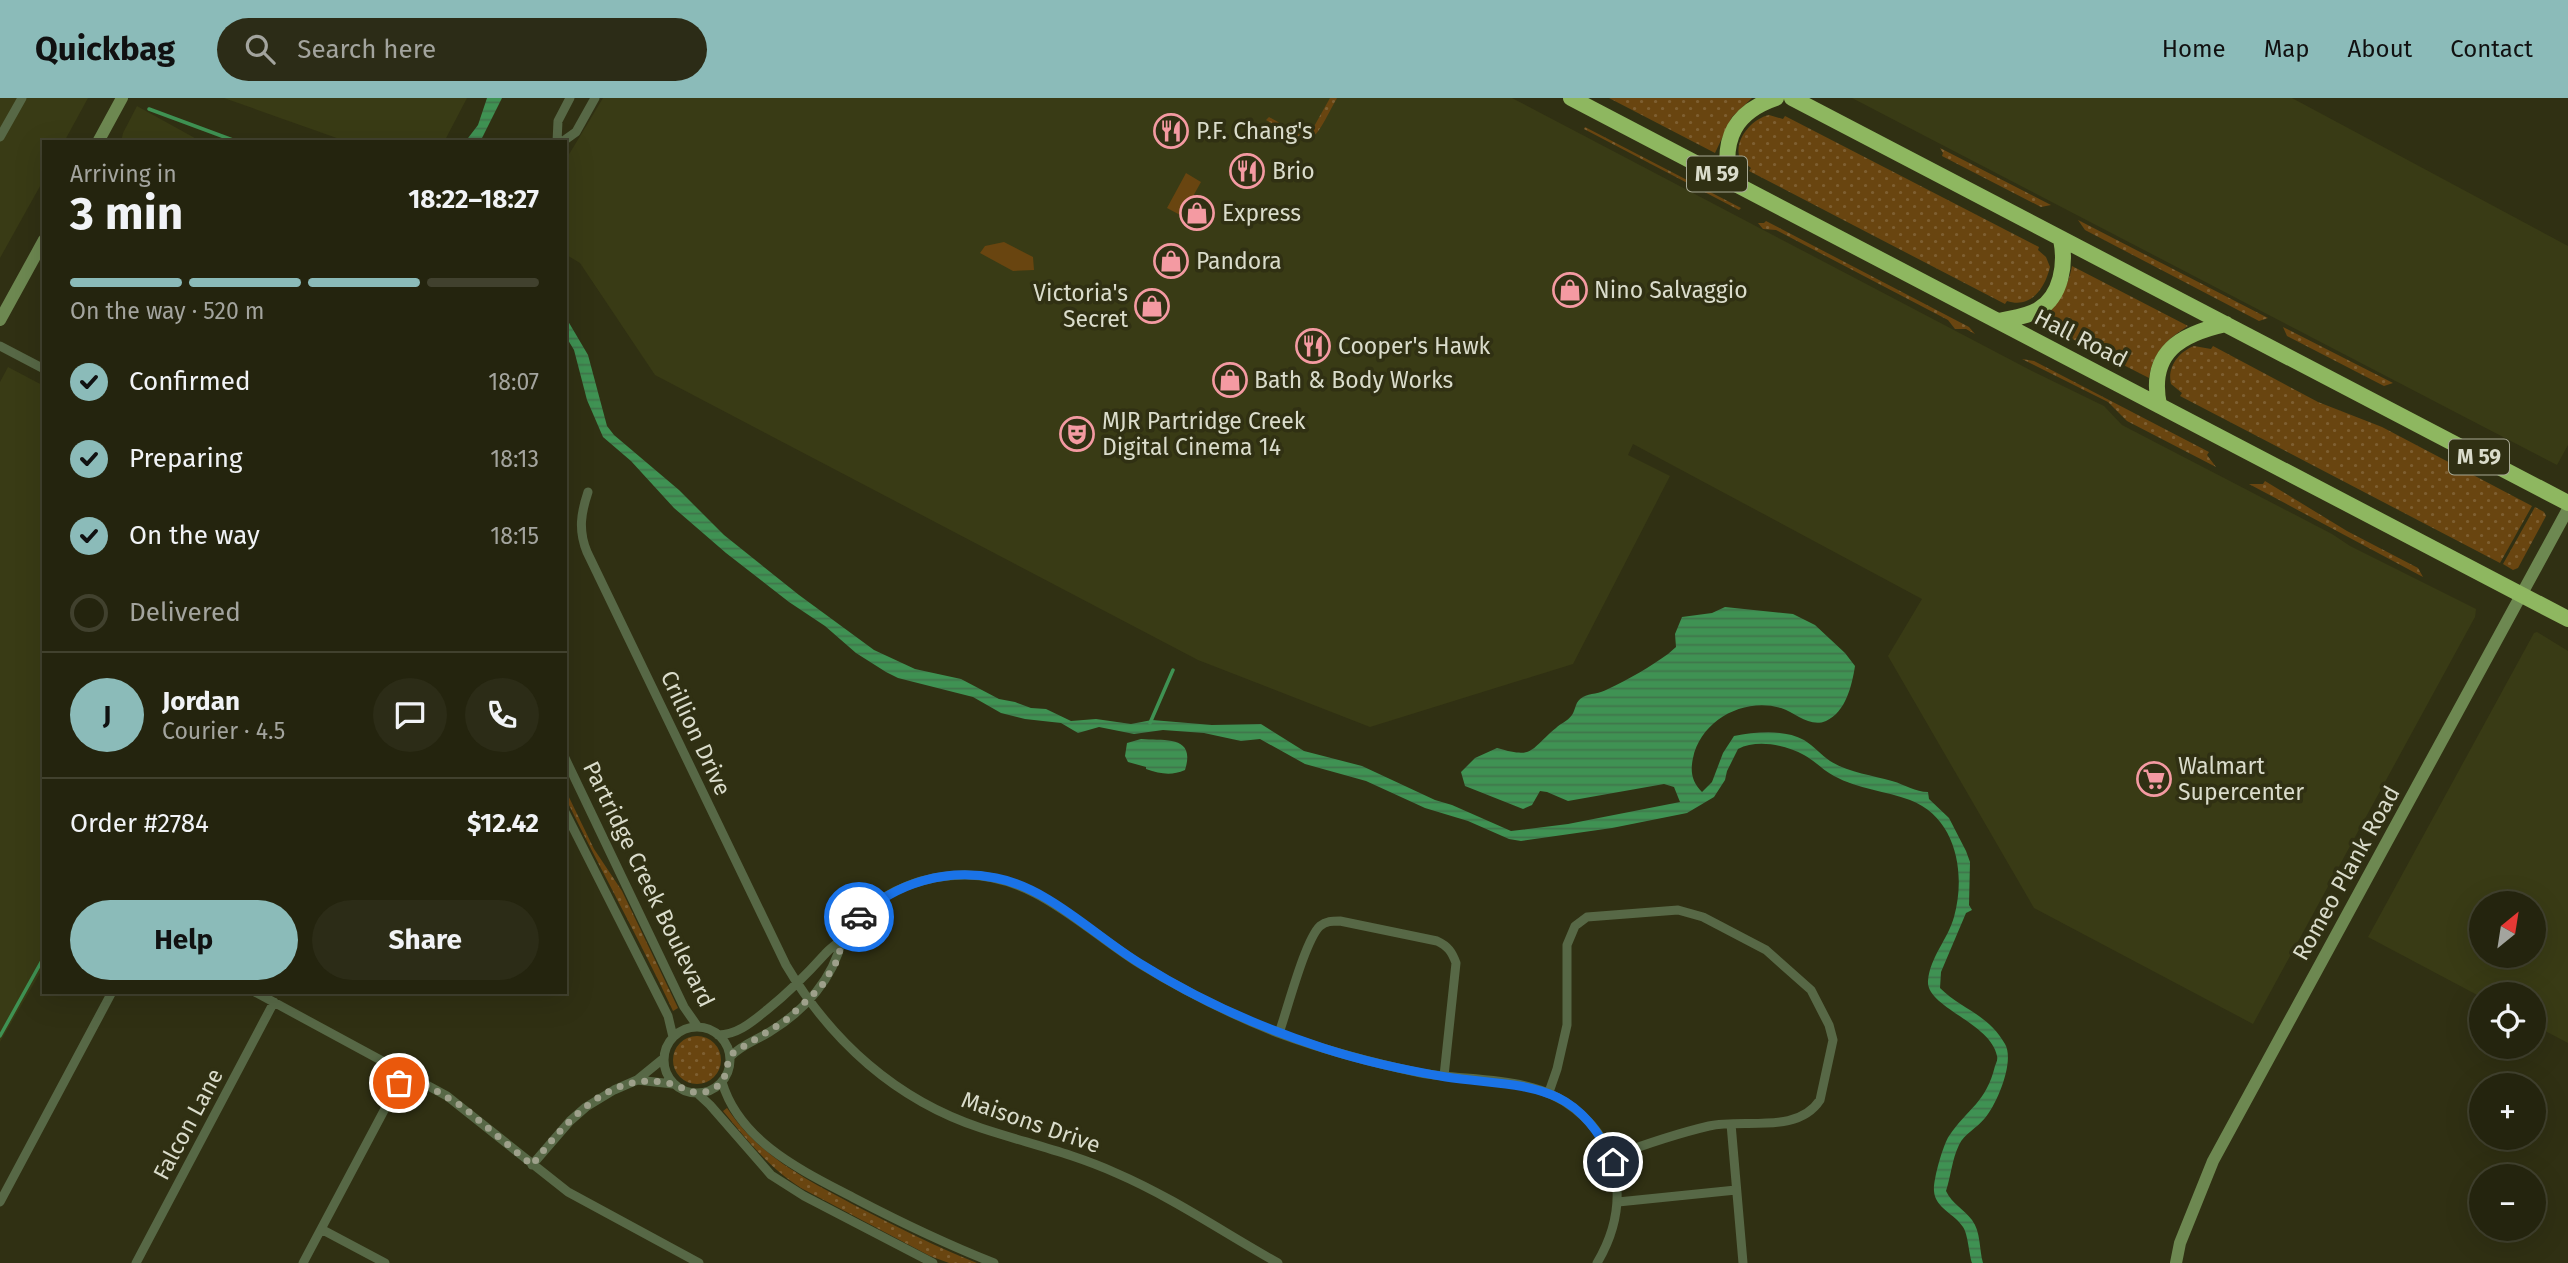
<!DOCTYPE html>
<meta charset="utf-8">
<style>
body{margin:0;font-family:"Fira Sans",sans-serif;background:#2c2c17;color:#f1f3f6;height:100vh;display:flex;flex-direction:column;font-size:26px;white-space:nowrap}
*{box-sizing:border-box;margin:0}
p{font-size:23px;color:#a3a49e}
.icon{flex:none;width:38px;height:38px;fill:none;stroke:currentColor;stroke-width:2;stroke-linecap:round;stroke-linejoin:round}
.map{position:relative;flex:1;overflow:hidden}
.drawer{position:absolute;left:42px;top:42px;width:525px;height:854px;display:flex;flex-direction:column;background:#24240e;border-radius:0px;box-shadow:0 7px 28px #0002,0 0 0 2px #41412e}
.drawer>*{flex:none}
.needle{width:46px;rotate:30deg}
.fabs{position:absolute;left:2469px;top:793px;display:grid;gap:14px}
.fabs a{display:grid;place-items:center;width:77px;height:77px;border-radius:50%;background:#24240e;box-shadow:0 7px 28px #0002,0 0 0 2px #41412e;font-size:35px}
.pin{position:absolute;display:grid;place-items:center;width:60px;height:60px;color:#fff;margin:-30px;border:4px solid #fff;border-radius:50%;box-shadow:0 2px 7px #0007}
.courier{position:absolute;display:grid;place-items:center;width:70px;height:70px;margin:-35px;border:5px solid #1a73e8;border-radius:50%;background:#fff;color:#222;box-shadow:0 2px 9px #0007}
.headline em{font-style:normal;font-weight:700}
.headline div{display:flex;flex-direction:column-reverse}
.headline{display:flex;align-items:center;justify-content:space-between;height:119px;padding:0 28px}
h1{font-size:46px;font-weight:700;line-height:52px}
.bar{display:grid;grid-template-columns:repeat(4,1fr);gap:10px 7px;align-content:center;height:84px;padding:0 28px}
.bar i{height:9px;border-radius:5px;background:#41412e}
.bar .current{background:#8bbbb9}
.bar p{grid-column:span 4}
.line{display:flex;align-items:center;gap:18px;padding:0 28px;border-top:2px solid #41412e}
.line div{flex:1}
.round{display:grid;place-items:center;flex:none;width:74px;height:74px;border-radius:37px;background:#2c2c17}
ol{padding:0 28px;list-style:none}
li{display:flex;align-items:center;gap:21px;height:77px}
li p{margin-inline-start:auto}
li .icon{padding:7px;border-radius:50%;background:#8bbbb9;color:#111;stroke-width:4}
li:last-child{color:#a3a49e}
li i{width:38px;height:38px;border:4px solid #41412e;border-radius:50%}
.primary-button{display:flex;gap:14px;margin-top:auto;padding:14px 28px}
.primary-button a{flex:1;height:80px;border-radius:42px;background:#8bbbb9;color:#111;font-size:28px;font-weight:700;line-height:80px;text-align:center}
.primary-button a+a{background:#2c2c17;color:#f1f3f6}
header{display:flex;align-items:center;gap:42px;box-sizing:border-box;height:98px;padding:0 35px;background:#8bbbb9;color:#111}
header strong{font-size:33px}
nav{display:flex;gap:38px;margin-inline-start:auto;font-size:24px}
.search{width:490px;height:63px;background:#2c2c17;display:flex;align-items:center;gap:18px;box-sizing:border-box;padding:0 24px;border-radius:38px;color:#a3a49e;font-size:26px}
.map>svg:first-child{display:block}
.built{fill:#393b15;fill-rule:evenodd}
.grass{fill:url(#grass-dots)}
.garden{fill:#694510}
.water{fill:url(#water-rules)}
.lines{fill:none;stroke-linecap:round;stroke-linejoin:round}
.stream{stroke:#3f9253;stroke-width:3.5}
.street{stroke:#576846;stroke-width:9}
.secondary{stroke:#6d8851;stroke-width:12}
.highway{stroke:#8eb760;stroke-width:16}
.done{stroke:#9ea08b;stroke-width:7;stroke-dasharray:0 12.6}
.route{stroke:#1a73e8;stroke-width:9}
.labels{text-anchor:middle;stroke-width:7;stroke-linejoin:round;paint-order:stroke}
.shield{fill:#303013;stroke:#a7a894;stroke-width:2}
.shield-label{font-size:21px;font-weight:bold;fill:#dadccb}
.poi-label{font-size:23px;fill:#dadccb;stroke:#303013;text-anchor:start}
.street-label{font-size:23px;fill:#dadccb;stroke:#303013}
</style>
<header>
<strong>Quickbag</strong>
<div class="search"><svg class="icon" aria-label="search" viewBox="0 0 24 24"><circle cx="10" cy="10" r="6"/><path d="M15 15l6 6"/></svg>Search here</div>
<nav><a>Home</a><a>Map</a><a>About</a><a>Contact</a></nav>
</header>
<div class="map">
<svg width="2568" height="1165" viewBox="0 0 2568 1165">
<defs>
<pattern id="grass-dots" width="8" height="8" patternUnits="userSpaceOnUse" patternTransform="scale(1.75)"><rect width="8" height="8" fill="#694510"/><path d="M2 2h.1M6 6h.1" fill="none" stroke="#7e5f31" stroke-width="1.8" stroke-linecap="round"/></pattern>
<pattern id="water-rules" width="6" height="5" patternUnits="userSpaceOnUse" patternTransform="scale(1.75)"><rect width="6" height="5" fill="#3f9253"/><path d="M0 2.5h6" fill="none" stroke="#40764b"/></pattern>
</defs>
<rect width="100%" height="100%" fill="#303013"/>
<path class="built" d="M0,0H88L64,44H44V81L0,160Z
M224,0H467L444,44H348Z
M603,0H1512L2032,273L2104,308L2122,327L2332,436L2350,448L2476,511L2475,519L2253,926L2034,810L1888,558L1922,501L1633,346L1628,357L1670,378L1573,566L1370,629L1198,562L655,277L580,165L565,156V63Z
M1852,0H2292L2568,148V347L2557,367Z
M137,8L202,44H121L123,35Z
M8,269L44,288V868L0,944V284Z
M2537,534L2568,553V945L2534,927V896H2482L2481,899L2368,839L2534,535ZM2482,805H2534V858H2482Z"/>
<path class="grass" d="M1330,0H1337C1310,49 1316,50 1266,22L1269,19L1303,38L1307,31L1312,32Z
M1609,0H1752L1732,19L1715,55Z
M1769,17L1783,21L1785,18L2039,149L2038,152L2046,159L2050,169C2045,190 2031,211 2007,203L2005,206L1749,73L1751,70L1740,61C1733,43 1751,21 1769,17Z
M1585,29L1741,110L1739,112L1584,31Z
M1940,50L2051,107L2041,109L1942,58L1943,55Z
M2078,122L2268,220L2259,223L2085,132Z
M1766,123L1969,229L1975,236L1966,231H1955L1948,222L1776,132L1763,131L1758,125H1764Z
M2072,168L2188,228C2167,241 2153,254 2149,280L2037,223C2056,211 2068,190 2072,168Z
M2283,229L2393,285L2384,288L2287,238Z
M2194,248L2211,251L2213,248L2318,304L2382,329L2532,408L2500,465L2180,298L2182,295L2171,286C2167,270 2178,254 2194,248Z
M2022,261L2034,263L2209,354L2207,357L2216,369L2127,323L2108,304Z
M2265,383L2347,433L2418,470L2423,479L2249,386H2263Z
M2535,409L2544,414L2546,418L2518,470L2513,472L2503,466Z
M565,691L594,751L622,793L678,910L673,913C639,840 600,771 565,699Z
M673 962a24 24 0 1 1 48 0a24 24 0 1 1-48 0Z
M727,1010C759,1058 805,1081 854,1107C895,1128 934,1148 977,1165H949L930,1158L801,1090C768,1069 747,1042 723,1013Z"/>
<path class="garden" d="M1186,75L1201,84L1182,118L1167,110Z
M1004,144L1033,159L1034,172L1013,173L980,155L985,148Z"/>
<path class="water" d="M487,0H502L480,44H465L478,27Z
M565,218L588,257L607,328L614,337L679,392L724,437L799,497L874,552L915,571L961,581L999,601L1015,604L1031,610L1046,611L1071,623L1096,621L1131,626L1152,622L1212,627L1261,626L1304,653L1362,668L1435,702L1452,707L1511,733L1568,726L1680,704L1674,689L1664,686L1568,703L1547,694L1540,693L1532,707L1523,711L1465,688L1461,674L1475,660L1497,650C1535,661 1529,652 1556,630C1561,625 1567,624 1572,617C1576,611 1575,603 1583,599C1590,595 1600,596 1608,591C1629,581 1650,569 1668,556L1676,549L1675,536L1682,519L1712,515L1725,509L1793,516L1815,527L1845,555L1855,568C1852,587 1846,614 1826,623C1810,630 1796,615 1781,610C1744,599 1701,622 1693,660C1690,674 1692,684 1702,694L1712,684L1723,655L1734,638C1756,634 1784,631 1804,642C1814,648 1821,657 1830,663C1849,675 1872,677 1892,683C1906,687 1915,694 1928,694L1929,701L1949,720L1966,753L1970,764L1969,807L1972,812L1966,815L1941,874L1940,890C1961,911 1988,916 2005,946C2015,963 1997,1006 1985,1020C1977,1030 1964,1036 1959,1047C1952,1061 1951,1078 1946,1093C1952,1106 1964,1111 1972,1122C1981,1134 1979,1151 1983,1165H1972C1969,1156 1968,1136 1963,1129C1955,1116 1935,1110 1934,1093C1933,1082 1943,1047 1949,1038C1968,1010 1986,1005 1995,968C1996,965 1998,962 1997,958C1991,925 1926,909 1928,883C1930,859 1948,841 1954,819C1966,776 1957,720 1910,702C1886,693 1858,691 1834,678C1824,673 1815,663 1804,657C1786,647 1757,641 1738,651L1727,673L1725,682L1714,699L1687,715L1612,730L1521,743L1509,741L1468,723L1425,710L1366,683L1305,666L1260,641L1241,643L1204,635L1163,632L1134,636L1099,629L1078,635L1061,625L1025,621L1001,615L973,599L898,580L886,574L856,555L825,528L789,504L726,455L674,410L631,363L603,339L587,302L574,252L565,237Z
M1141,641C1165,643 1196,637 1185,672C1171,678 1161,676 1146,671V669L1128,664L1125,658L1127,645Z"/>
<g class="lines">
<path class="stream" d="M149,11L238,44
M1150,625L1173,572
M0,938L44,859"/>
<path class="street" d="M0,39L22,0
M557,44L558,23L570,0
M562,44L576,34L595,0
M0,248L44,271
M588,394C581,415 578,432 587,454L786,867C831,943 896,1002 981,1030C1026,1045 1072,1055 1116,1075C1174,1100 1224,1135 1278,1165
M565,660L684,909L698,929
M565,714L668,918L673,939
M255,894L447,998L568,1094L699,1165
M664 962a33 33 0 1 1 66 0a33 33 0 1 1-66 0Z
M1279,935C1287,913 1305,842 1320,828C1326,823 1332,823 1340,823L1437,843C1448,848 1452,854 1456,865L1444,978
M718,937C738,937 753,923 768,911C789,894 807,876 825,856C830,850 837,846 842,841C849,833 853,825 860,818C887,791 927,777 964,777C1034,776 1084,831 1140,866C1184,893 1230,916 1278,935C1324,952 1373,965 1421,975C1472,984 1534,977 1575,1011C1625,1051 1628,1113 1597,1165
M730,959C741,947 757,942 771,933C805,912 833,881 842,842
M637,982L673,986
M722,984C740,1045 805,1074 856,1101C902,1125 946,1146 994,1165
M1549,994L1557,971L1567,927V847L1575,828L1587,819L1678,812L1703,819L1766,852L1811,892L1829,927L1833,942L1820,1002C1797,1037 1744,1020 1709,1028C1675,1036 1643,1047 1611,1059
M697,995L710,1007L771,1077L804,1098L933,1165
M1731,1026L1743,1165
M532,1067L570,1023L586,1009L614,992L637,982L664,960
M0,1104L112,894
M1618,1104L1736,1092
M321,1131L385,1165
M136,1165L274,904
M303,1165L405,973"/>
<path class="secondary" d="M98,44L122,0
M0,222L44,142
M2176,1165L2180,1145L2213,1063L2568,411"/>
<path class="highway" d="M1571,0L2568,521
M1792,0L2568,405
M1729,82C1722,40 1735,14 1776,0
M1999,223C2012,220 2026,219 2038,212C2062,198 2066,165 2061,141
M2159,307C2148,254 2181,236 2226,226"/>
</g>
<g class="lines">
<path class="done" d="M399,985L405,974L463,1009L532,1067C564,1026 609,972 667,985C684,988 694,1001 713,991C731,981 723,967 733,955L785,923L821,889L838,861L842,842L859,819"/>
<path class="route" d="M859,819C897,784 947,770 996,780C1049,790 1096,839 1141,866C1198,902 1259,929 1323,950C1363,963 1404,972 1446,979C1522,990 1577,980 1613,1064"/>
</g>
<defs>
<g id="restaurant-ring" transform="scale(1.75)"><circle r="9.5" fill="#303013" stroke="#f49aa2" stroke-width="1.5"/><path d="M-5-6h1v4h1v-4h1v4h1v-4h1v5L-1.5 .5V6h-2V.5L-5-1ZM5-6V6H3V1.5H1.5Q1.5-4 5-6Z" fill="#f49aa2"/></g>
<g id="shop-ring" transform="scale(1.75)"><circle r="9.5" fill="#303013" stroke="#f49aa2" stroke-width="1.5"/><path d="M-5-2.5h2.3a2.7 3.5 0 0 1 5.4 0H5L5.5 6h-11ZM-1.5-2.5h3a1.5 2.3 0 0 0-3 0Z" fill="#f49aa2"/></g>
<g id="theatre-ring" transform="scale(1.75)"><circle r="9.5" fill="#303013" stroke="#f49aa2" stroke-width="1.5"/><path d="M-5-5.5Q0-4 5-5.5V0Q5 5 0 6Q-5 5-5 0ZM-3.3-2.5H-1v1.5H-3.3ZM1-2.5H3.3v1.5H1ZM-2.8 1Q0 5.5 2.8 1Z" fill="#f49aa2"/></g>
<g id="supermarket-ring" transform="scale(1.75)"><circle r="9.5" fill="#303013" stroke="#f49aa2" stroke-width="1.5"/><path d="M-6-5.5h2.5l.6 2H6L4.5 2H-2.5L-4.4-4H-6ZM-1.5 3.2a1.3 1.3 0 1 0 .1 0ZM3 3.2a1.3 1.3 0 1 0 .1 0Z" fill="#f49aa2"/></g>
</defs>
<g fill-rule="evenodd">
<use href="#restaurant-ring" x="1171" y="33"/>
<use href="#restaurant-ring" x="1247" y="73"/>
<use href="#shop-ring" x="1197" y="115"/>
<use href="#shop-ring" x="1171" y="163"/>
<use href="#shop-ring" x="1570" y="192"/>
<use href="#shop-ring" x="1152" y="208"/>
<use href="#restaurant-ring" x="1313" y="248"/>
<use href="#shop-ring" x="1230" y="282"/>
<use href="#theatre-ring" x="1077" y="336"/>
<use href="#supermarket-ring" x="2154" y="681"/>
</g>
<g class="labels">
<g class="shield">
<rect x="1687" y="58.5" width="60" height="35" rx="5"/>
<rect x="2449" y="341.5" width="60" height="35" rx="5"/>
</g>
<g class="shield-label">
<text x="1717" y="83">M 59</text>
<text x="2479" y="366">M 59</text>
</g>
<g class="poi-label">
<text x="1196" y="41">P.F. Chang's</text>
<text x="1272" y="81">Brio</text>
<text x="1222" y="123">Express</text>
<text x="1196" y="171">Pandora</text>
<text x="1594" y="200">Nino Salvaggio</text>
<text x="1128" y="203" text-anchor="end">Victoria's<tspan x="1128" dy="26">Secret</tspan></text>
<text x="1338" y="256">Cooper's Hawk</text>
<text x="1254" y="290">Bath &amp; Body Works</text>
<text x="1102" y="331">MJR Partridge Creek<tspan x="1102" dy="26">Digital Cinema 14</tspan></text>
<text x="2178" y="676">Walmart<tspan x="2178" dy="26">Supercenter</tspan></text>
</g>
<g class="street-label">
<text transform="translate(2081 240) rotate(27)" y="8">Hall Road</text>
<text transform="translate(696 635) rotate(65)" y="8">Crillion Drive</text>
<text transform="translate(2346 775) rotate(-61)" y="8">Romeo Plank Road</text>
<text transform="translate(649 786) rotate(64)" y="8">Partridge Creek Boulevard</text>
<text transform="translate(1031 1024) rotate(19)" y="8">Maisons Drive</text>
<text transform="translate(188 1026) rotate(-62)" y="8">Falcon Lane</text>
</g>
</g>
</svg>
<div class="fabs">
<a><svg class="needle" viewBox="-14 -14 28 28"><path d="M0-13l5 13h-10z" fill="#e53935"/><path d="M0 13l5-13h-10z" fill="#a3a49e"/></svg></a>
<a><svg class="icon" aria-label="locate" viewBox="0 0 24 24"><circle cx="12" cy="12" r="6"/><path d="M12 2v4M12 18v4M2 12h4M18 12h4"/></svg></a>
<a>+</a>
<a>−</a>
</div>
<div class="pin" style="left:399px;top:985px;background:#ea580c"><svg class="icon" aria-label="bag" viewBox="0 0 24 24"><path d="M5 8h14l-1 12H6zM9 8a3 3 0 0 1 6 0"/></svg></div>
<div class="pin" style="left:1613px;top:1064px;background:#1f2937"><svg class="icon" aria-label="home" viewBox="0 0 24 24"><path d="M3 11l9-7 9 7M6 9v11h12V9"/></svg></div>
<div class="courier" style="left:859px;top:819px"><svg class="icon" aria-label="car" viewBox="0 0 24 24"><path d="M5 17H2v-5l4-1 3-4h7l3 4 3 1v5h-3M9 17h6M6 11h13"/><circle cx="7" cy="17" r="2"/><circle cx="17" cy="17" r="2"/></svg></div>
<section class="drawer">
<div class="headline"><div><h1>3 min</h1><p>Arriving in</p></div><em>18:22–18:27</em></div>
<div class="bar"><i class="current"></i><i class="current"></i><i class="current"></i><i></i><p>On the way · 520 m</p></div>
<ol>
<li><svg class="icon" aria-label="check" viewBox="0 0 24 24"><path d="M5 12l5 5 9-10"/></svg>Confirmed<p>18:07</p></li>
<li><svg class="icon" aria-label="check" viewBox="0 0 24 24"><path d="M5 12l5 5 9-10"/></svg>Preparing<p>18:13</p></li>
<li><svg class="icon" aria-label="check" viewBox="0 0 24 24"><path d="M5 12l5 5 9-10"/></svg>On the way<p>18:15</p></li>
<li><i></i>Delivered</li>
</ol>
<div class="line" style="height:126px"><b class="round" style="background:#8bbbb9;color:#111">J</b><div><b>Jordan</b><p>Courier · 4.5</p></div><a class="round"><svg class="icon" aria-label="chat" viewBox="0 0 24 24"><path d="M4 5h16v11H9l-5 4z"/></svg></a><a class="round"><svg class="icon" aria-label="phone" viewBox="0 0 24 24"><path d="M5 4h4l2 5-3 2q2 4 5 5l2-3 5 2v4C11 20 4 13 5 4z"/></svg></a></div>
<div class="line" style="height:91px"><div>Order #2784</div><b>$12.42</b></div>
<div class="primary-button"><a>Help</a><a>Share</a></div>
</section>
</div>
